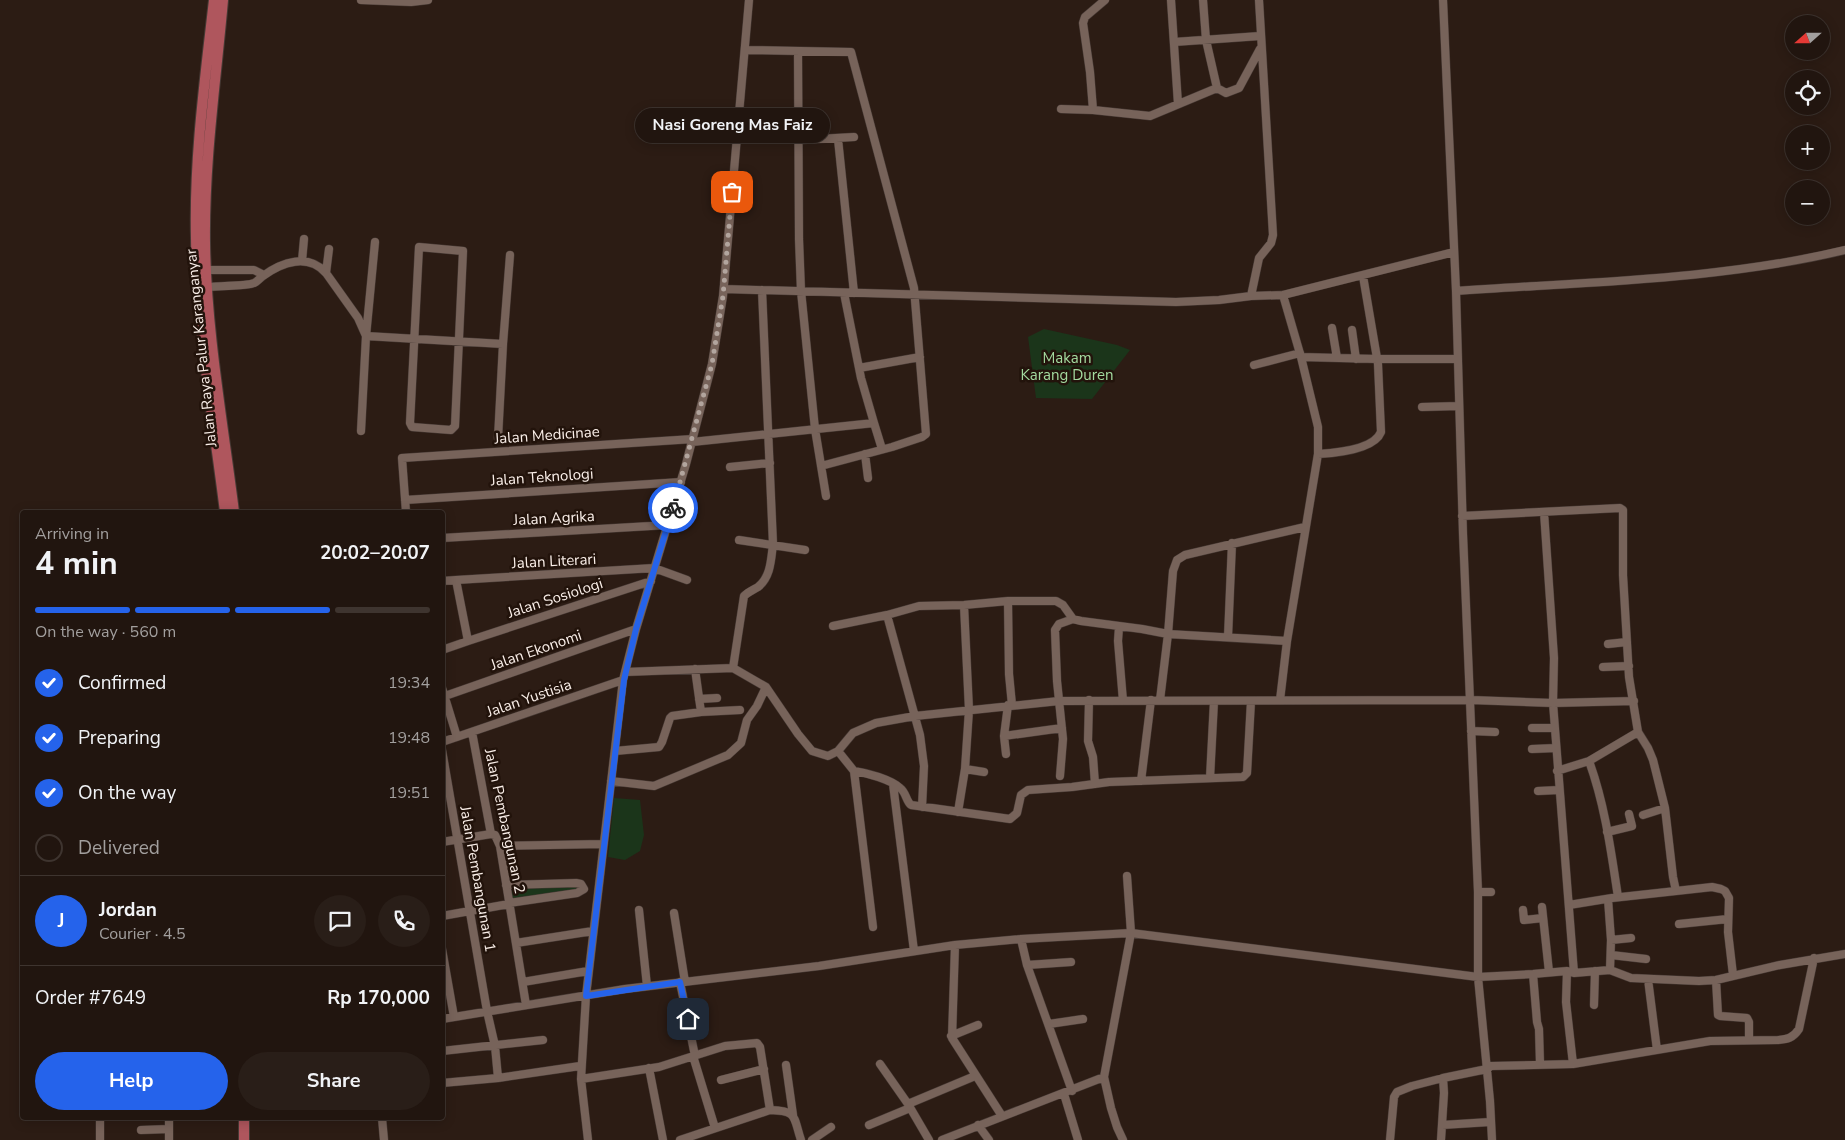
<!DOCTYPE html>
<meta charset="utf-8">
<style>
body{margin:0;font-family:"Nunito Sans",sans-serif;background:#291e18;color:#f1f3f6;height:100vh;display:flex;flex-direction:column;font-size:19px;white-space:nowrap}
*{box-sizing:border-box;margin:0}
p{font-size:16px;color:#a29f9e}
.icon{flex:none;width:28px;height:28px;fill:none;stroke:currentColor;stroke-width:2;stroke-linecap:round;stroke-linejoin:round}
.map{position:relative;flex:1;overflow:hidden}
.sheet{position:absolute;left:20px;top:510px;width:425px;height:610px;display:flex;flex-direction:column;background:#21150f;border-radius:5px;box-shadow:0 2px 12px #0003,0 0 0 1px #3e342f}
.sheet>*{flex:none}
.needle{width:32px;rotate:249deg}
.tools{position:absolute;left:1785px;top:15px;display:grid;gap:10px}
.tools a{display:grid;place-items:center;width:45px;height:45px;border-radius:50%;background:#21150f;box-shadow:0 2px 12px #0003,0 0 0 1px #3e342f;font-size:25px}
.pin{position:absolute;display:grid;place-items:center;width:42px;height:42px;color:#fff;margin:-21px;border-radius:10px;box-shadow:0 2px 8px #0006}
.courier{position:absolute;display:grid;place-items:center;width:50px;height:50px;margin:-25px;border:4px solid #2563eb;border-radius:50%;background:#fff;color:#222;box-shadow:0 1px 6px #0007}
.bubble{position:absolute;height:35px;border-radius:18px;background:#21150f;box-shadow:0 2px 12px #0003,0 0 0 1px #3e342f;font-size:16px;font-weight:700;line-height:35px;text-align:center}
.head em{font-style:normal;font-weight:700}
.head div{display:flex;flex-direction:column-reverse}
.head{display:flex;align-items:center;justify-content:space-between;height:85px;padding:0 15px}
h1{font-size:32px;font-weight:700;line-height:38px}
.bar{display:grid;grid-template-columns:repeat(4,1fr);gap:8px 5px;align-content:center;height:60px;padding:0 15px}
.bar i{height:6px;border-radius:4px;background:#3e342f}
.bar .selected{background:#2563eb}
.bar p{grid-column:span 4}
.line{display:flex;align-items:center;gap:12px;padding:0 15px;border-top:1px solid #3e342f}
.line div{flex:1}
.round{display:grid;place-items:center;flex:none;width:52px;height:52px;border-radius:26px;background:#291e18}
ol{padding:0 15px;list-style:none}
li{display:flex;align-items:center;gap:15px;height:55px}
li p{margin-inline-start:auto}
li .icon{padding:5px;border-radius:50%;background:#2563eb;color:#fff;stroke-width:4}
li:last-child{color:#a29f9e}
li i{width:28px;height:28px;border:2px solid #3e342f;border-radius:50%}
.action{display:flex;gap:10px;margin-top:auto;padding:10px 15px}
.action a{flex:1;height:58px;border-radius:30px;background:#2563eb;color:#fff;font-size:20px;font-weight:700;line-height:58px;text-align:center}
.action a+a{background:#291e18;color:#f1f3f6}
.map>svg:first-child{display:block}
.green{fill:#1b351a}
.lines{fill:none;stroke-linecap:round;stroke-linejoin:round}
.minor-casing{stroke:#473a35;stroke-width:9}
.major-casing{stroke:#473a35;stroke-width:12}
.minor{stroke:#77635a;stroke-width:8}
.major{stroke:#af565d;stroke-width:10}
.done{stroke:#b2a59e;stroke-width:5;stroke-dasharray:0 9}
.route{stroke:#2563eb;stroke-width:6}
.labels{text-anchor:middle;stroke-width:5;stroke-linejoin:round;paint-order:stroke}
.street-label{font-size:15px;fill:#faefe9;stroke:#22130b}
.park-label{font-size:15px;fill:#a3da9f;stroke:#22130b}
</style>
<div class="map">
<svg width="1845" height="1140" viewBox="0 0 1845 1140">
<rect width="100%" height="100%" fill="#2c1c14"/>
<path class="green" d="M1044,329L1117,345L1130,350L1092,399L1036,398L1028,337Z
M614,798L640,800L644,835L640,851L625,860L608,857Z
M578,885L582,889L512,901L509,887Z"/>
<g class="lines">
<g class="minor-casing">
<path id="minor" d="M361,0L411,2L428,0
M1171,0L1178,104
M1203,0L1206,40L1217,88
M1443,0L1456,291L1463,534L1478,892V977L1490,1101L1492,1140
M1174,42L1260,36
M745,50L851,52L914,288L926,434L922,437L892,447L821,466
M798,51L799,239L801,291L815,429L826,496
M1061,109L1093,110L1150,116L1217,88L1226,93L1239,88L1260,49
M1093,110L1090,72L1083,23L1085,17L1105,0
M838,139L854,293
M799,140L854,137
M419,247L463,251L455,426L451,430L412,427L410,423Z
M302,261L304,239
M206,270H254L264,275
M326,273L329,249
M207,287C216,286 249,286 254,283C257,282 260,278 263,276C282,262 308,253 326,273L358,318L366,336
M724,289L1176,302L1219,300L1251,296L1283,295L1454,252
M1456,291C1584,282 1721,280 1845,250
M1251,296L1259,258L1271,243L1273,235L1259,0
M1332,328L1337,358
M1352,330L1356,359
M366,336L503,344
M1301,357L1377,359H1458
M1254,365L1300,353
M859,368L920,357
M1422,407L1459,406
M874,423L882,449
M361,431L366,336L375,242
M498,438L503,344L510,255
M692,442L874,423L861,378L844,293
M865,454L868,478
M1318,454C1335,453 1374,450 1381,432L1378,364L1363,276
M730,467L770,463
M405,500L681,482
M406,512L402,458L693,439
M1544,512L1554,658L1553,703L1634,701
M1462,516L1620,508L1623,510V575L1629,677L1638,732L1648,748L1653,760L1665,808L1673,877L1676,891
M442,538L668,525
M739,540L805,550
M456,580L654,568L687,580
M442,581L456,580L468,641L442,650
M1008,601L1009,674L1012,705
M887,615L920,735L924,766L922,807
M833,626L887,615L919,606L964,605L1008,601H1056L1063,605L1073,619L1081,621L1142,629L1168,634L1287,641
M1119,627L1118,641L1123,701
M1228,637L1232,543
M468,641L651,581
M1608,644L1627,642
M1603,667L1629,666
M733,668L744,596C748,592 753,590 758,587C771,577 771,559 773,544L762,290
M695,669L701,712
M625,672L733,668L766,687L798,734L812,751L828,756L838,751
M442,688L457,737
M445,696L636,629
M699,699L717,698
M1089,700L1088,741L1093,757L1095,784
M1160,700L1168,634L1173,571L1177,560L1185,555L1305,527
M1280,700L1287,641L1318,454V427L1301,357L1283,295
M1532,728H1555
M1471,731L1495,732
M472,732L491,834L495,835L500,846L526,1005
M1004,736L1062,728
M442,742L623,680
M1532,749L1556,748
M442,750L487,1011L495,1046L498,1078
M615,751L659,747L662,742L670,718L672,716L701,712L740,710
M1006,754L1004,736L1008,705
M1589,761C1605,805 1611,851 1618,897
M965,769L984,772
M854,771C867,773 890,779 900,788C906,792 906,801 911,805L1010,819L1017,813L1021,795L1028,790L1072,787L1109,782L1243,777L1247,773L1251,701
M1557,771L1589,761L1638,732
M1060,776L1063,739L1057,681L1055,630L1059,624L1073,619
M1210,778L1214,701
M611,781L654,786L728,755L741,743L747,720L757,706L766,687
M1141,781L1151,700
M893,784L914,951
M1538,791L1559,790
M958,812L965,769L969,710L964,605
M1643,815L1665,808
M1607,832L1632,826L1629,814
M442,842L491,834
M500,846L603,844
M1127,876L1131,933L1478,977L1533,974L1567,971L1574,973L1610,970L1631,978L1699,981L1716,980L1780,965L1845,954
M506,885L576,883L581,884L584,889L577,893L509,903
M1478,892H1491
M1608,899L1611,940L1610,970
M1569,905L1612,898L1676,891L1712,887L1721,889L1725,891L1729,898L1728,932L1733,975
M1542,907L1549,972
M639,910L647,986
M1523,910L1524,920L1543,918
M674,913L685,982
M442,916L509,904
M1679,924L1728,919
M873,927L854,771L838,751L853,733L876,723L915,716L1059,701L1471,700L1553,703L1574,973
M1021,939L1027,965L1072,1091
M1611,940L1631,938
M516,943L593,931
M955,945L952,1038L1002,1116
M442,949L454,1017
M1611,955L1646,959
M1027,965L1071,962
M1567,971L1566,1002L1573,1064
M1533,974L1537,1022L1539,1029L1540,1064
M1648,979L1657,1050
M1716,980L1718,1015L1720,1016L1747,1018L1749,1022V1040
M523,982L588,971
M680,982L695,1056
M1594,1005L1595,971
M442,1019L625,989L819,966L955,945L1021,939L1131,933L1104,1077L1111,1108L1117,1127L1123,1140
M1049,1024L1083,1019
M951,1036L978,1025
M442,1051L543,1040
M693,1056L715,1128
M880,1064L908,1104L929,1140
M786,1065L793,1115
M649,1068L663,1140
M581,1079L659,1067L725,1046L757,1043L760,1047L770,1110
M721,1080L764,1069
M442,1083L498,1078L580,1066
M1064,1094L1078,1140
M908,1104L975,1076
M382,1118L384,1140
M869,1125L910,1108
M978,1125L989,1140
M1442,1125L1490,1122
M141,1130L169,1129
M100,1140V1118
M169,1140V1118
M588,1140L581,1079L586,996L623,680L636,629L686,464L712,364L723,296L749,0
M680,1140L770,1110C798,1111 793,1116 801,1140
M812,1140L831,1127
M942,1140L1104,1077
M1390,1140L1394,1097L1397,1092L1412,1086L1443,1078
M1441,1140L1444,1093L1443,1078L1487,1069L1491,1066L1573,1064L1710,1041L1778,1040C1788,1039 1793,1038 1799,1029L1814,958"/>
</g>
<g class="major-casing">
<path id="major" d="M214,0C205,79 194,159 196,238C197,330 214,422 225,512
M223,0C216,80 204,161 205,242C206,330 223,424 234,512
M244,1140V1118"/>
</g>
<use href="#minor" class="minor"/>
<use href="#major" class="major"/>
</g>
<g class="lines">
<path class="done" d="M673,508L712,364L723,296L732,192"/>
<path class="route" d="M673,508L636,629L624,680L586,996L680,982L688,1019"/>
</g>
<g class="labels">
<g class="street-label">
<text transform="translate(201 348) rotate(-96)" y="5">Jalan Raya Palur Karanganyar</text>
<text transform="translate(547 435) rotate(-4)" y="5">Jalan Medicinae</text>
<text transform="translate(542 477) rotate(-4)" y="5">Jalan Teknologi</text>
<text transform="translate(554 518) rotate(-3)" y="5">Jalan Agrika</text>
<text transform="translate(554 561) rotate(-3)" y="5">Jalan Literari</text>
<text transform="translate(555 598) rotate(-18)" y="5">Jalan Sosiologi</text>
<text transform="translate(536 650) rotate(-19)" y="5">Jalan Ekonomi</text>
<text transform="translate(529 698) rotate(-19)" y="5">Jalan Yustisia</text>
<text transform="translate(505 821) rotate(78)" y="5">Jalan Pembangunan 2</text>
<text transform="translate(478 879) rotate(80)" y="5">Jalan Pembangunan 1</text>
</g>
<g class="park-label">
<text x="1067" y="363">Makam<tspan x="1067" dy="17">Karang Duren</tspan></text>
</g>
</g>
</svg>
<div class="tools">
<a><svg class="needle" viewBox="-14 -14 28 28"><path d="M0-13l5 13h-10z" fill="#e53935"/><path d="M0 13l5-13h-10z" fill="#a29f9e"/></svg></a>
<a><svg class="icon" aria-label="locate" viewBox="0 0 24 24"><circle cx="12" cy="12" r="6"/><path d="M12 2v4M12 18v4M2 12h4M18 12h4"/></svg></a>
<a>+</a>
<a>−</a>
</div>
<div class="pin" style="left:732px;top:192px;background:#ea580c"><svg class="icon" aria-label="bag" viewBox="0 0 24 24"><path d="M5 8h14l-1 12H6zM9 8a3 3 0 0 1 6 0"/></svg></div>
<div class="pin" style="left:688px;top:1019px;background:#1f2937"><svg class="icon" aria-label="home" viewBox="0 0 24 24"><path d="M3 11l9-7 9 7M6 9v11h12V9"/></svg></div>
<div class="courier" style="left:673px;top:508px"><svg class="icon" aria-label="bike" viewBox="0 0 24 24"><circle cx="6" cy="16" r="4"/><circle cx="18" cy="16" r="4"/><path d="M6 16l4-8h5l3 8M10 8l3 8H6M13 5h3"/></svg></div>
<div class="bubble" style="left:635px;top:108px;width:195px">Nasi Goreng Mas Faiz</div>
<section class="sheet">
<div class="head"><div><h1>4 min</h1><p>Arriving in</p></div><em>20:02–20:07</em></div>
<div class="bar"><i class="selected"></i><i class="selected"></i><i class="selected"></i><i></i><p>On the way · 560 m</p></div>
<ol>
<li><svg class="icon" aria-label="check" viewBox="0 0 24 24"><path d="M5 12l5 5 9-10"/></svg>Confirmed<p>19:34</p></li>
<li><svg class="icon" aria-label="check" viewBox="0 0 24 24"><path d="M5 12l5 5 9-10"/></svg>Preparing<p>19:48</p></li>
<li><svg class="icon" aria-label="check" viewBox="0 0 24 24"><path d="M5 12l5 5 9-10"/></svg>On the way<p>19:51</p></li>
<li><i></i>Delivered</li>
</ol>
<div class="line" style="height:90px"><b class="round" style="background:#2563eb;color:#fff">J</b><div><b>Jordan</b><p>Courier · 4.5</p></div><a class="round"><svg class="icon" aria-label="chat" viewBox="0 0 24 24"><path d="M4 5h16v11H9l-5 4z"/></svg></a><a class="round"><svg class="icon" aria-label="phone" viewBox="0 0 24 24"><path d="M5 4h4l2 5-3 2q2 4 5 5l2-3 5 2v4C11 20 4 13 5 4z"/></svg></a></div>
<div class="line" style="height:65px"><div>Order #7649</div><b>Rp 170,000</b></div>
<div class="action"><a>Help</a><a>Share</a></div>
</section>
</div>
